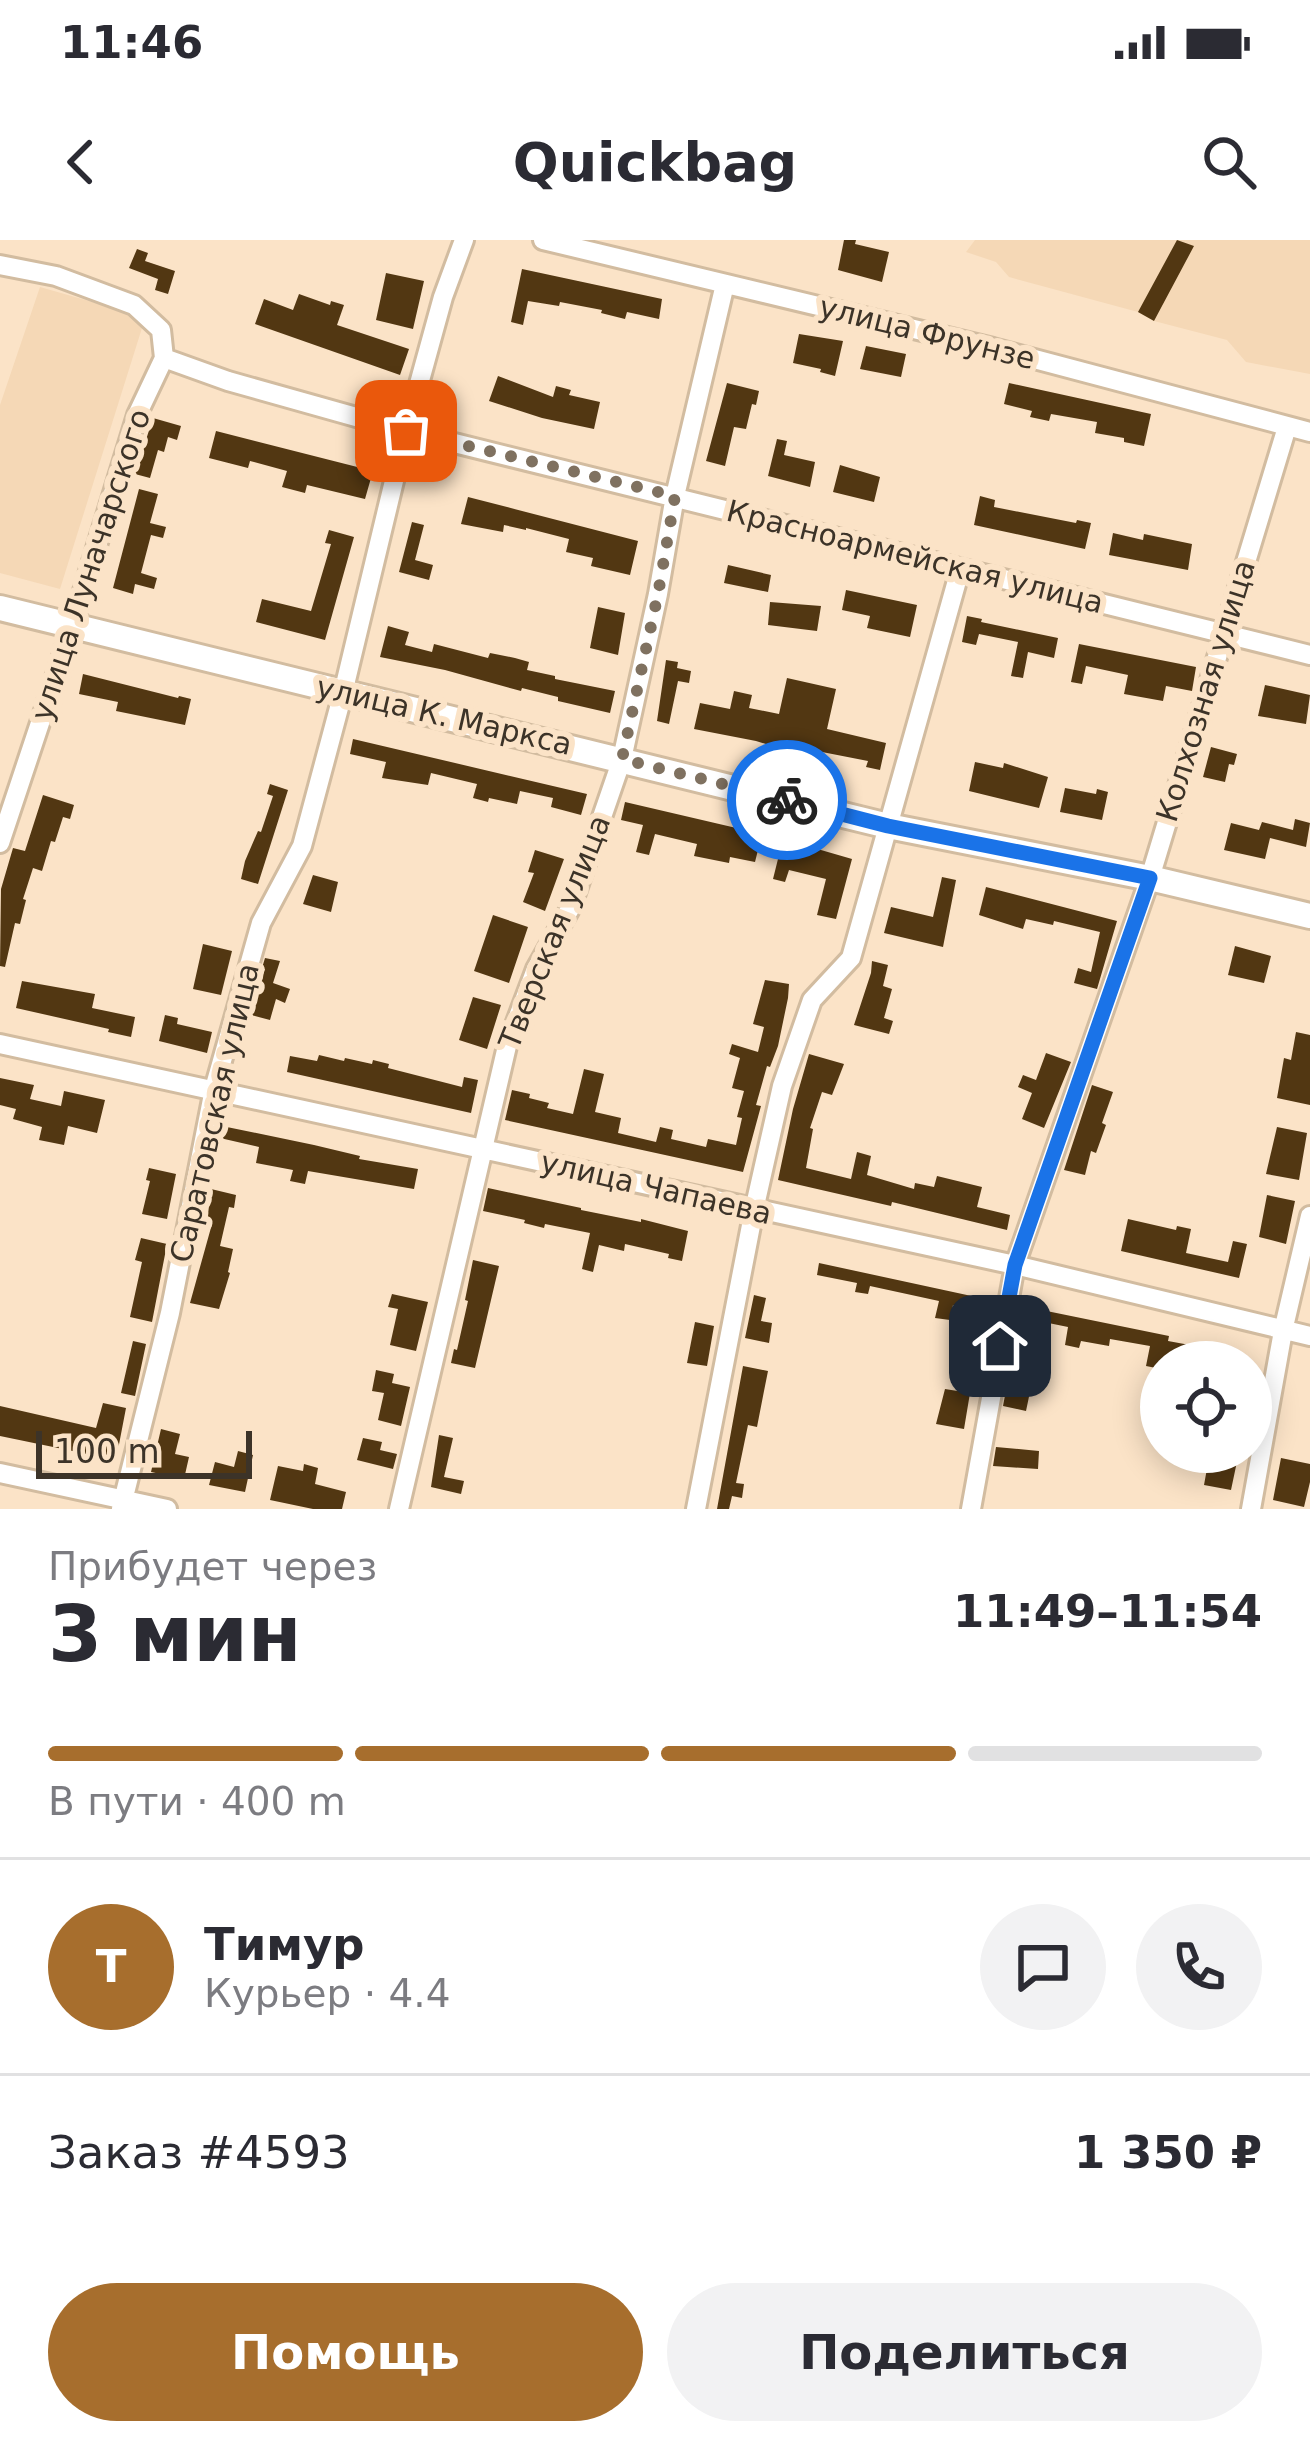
<!DOCTYPE html>
<html lang="ru">
<meta charset="utf-8">
<style>
body{margin:0;font-family:"DejaVu Sans",sans-serif;background:#f2f2f3;color:#2b2b33;height:100vh;display:flex;flex-direction:column;font-size:45px;white-space:nowrap}
*{box-sizing:border-box;margin:0}
p{font-size:39px;color:#7c7c81}
.icon{flex:none;width:66px;height:66px;fill:none;stroke:currentColor;stroke-width:2;stroke-linecap:round;stroke-linejoin:round}
.map{position:relative;height:1269px;overflow:hidden}
.panel{display:flex;flex-direction:column;background:#fff;flex:1}
.panel>*{flex:none}
.controls{position:absolute;left:1140px;top:1101px;display:grid;gap:24px}
.controls a{display:grid;place-items:center;width:132px;height:132px;border-radius:50%;background:#fff;box-shadow:0 6px 30px #0003;font-size:60px}
.scale{position:absolute;left:36px;bottom:30px;width:216px;box-sizing:border-box;padding-left:12px;border:6px solid #3c3328;border-top:0;font-size:33px;line-height:42px;white-space:nowrap;color:#3c3328;-webkit-text-stroke:9px #fbe3c7;paint-order:stroke}
.pin{position:absolute;display:grid;place-items:center;width:102px;height:102px;color:#fff;margin:-51px;border-radius:24px;box-shadow:0 6px 18px #0006}
.courier{position:absolute;display:grid;place-items:center;width:120px;height:120px;margin:-60px;border:9px solid #1a73e8;border-radius:50%;background:#fff;color:#222;box-shadow:0 3px 15px #0007}
.head em{font-style:normal;font-weight:700}
.head div{display:flex;flex-direction:column-reverse}
.head{display:flex;align-items:center;justify-content:space-between;height:204px;padding:0 48px}
h1{font-size:78px;font-weight:700;line-height:90px}
.bar{display:grid;grid-template-columns:repeat(4,1fr);gap:18px 12px;align-content:center;height:144px;padding:0 48px}
.bar i{height:15px;border-radius:9px;background:#e1e1e2}
.bar .current{background:#a76e2d}
.bar p{grid-column:span 4}
.line{display:flex;align-items:center;gap:30px;padding:0 48px;border-top:3px solid #e1e1e2}
.line div{flex:1}
.round{display:grid;place-items:center;flex:none;width:126px;height:126px;border-radius:63px;background:#f2f2f3}
.action{display:flex;gap:24px;margin-top:auto;padding:24px 48px}
.action a{flex:1;height:138px;border-radius:72px;background:#a76e2d;color:#fff;font-size:48px;font-weight:700;line-height:138px;text-align:center}
.action a+a{background:#f2f2f3;color:#2b2b33}
.status{display:flex;justify-content:space-between;align-items:center;height:84px;padding:0 60px;background:#fff;direction:ltr}
.status svg{height:33px;fill:currentColor}
header{display:flex;justify-content:space-between;align-items:center;height:156px;padding:0 48px;background:#fff;font-size:54px;font-weight:700}
.map>svg:first-child{display:block}
.built{fill:#f5d8b6}
.building{fill:#523712}
.lines{fill:none;stroke-linecap:round;stroke-linejoin:round}
.minor-casing{stroke:#d2bca0;stroke-width:24}
.major-casing{stroke:#d2bca0;stroke-width:30}
.minor{stroke:#fff;stroke-width:18}
.major{stroke:#fff;stroke-width:24}
.done{stroke:#7f7160;stroke-width:12;stroke-dasharray:0 21.6}
.route{stroke:#1a73e8;stroke-width:15}
.labels{text-anchor:middle;stroke-width:12;stroke-linejoin:round;paint-order:stroke}
.street-label{font-size:30px;fill:#3c3328;stroke:#fbe3c7}
</style>
<div class="status"><b>11:46</b><svg viewBox="0 0 49 12"><path d="M0 12V9h3v3zM5 12V6h3v6zM10 12V3h3v9zM15 12V0h3v12zM26 1h20v11H26zM47 4h2v5h-2z"/></svg></div>
<header><svg class="icon" aria-label="back" viewBox="0 0 24 24"><path d="M15 5l-7 7 7 7"/></svg>Quickbag<svg class="icon" aria-label="search" viewBox="0 0 24 24"><circle cx="10" cy="10" r="6"/><path d="M15 15l6 6"/></svg></header>
<div class="map">
<svg width="1310" height="1269" viewBox="0 0 1310 1269">
<rect width="100%" height="100%" fill="#fbe3c7"/>
<path class="built" d="M975,0H1310V134L1246,122L1227,100L1154,81L1138,72L1009,37L996,22L966,12Z
M40,47L131,73L142,88L60,349L0,333V165Z"/>
<path class="building" d="M844,0H856L855,4L889,12L882,42L838,30Z
M1177,0L1194,6L1154,81L1138,72Z
M137,9L148,13L145,21L175,31L168,54L155,50L158,39L129,28Z
M522,29L662,59L659,79L627,72L625,79L601,73L602,70L560,62L559,66L528,61L523,85L511,82Z
M386,33L424,41L413,89L376,80Z
M299,54L330,65L331,61L344,65L337,85L409,109L400,135L255,84L264,59L293,70Z
M799,94L843,101L835,136L820,132L821,129L793,123Z
M866,106L906,114L901,137L860,129Z
M498,136L553,157L556,146L571,150L569,155L600,162L594,189L542,178L489,161Z
M727,143L759,151L756,165L752,164L746,189L734,187L725,226L706,221Z
M1009,143L1151,174L1144,206L1124,202V198L1095,193L1097,182L1051,174L1049,181L1030,177L1032,171L1004,164Z
M153,178L181,186L177,200L168,197L164,212L158,210L150,238L135,234Z
M216,191L373,231L365,259L307,245L305,253L282,247L287,231L250,221L248,228L209,218Z
M777,199L787,201L784,215L815,222L810,247L768,236Z
M840,225L880,237L874,262L833,252Z
M139,249L158,254L150,283L166,287L163,298L151,295L141,333L157,338L154,349L135,344L133,354L113,348Z
M980,256L995,260L994,267L1076,283L1077,280L1091,283L1085,309L974,285Z
M468,257L638,301L630,335L591,326L593,318L566,312L569,299L526,288V290L504,285L503,292L461,284Z
M412,282L424,285L415,320L433,325L429,340L399,332Z
M329,290L354,297L325,400L256,382L262,359L311,371L331,304L325,303Z
M1113,293L1143,300L1144,294L1192,304L1188,330L1109,315Z
M728,325L771,335L768,352L724,343Z
M846,350L917,365L910,397L867,388L870,376L842,370Z
M770,362L821,366L817,391L768,385Z
M598,367L625,373L618,415L590,408Z
M967,376L982,379L981,382L1058,398L1054,418L1028,412L1023,438L1011,436L1018,402L979,394L976,405L962,402Z
M388,386L409,392L405,405L432,412L434,404L488,418L490,413L515,418L529,422L527,430L555,436V439L615,451L610,473L558,461V457L522,448L521,451L445,430L380,417Z
M1079,404L1196,427L1192,451L1166,446L1163,461L1124,454L1128,435L1086,426L1082,444L1071,442Z
M666,420L678,422L677,428L691,431L689,443L678,441L669,484L657,481Z
M83,434L178,458L179,456L191,459L185,485L116,471L118,462L79,454Z
M787,438L836,449L827,489L886,503L880,530L866,527L868,521L822,512L821,517L799,512L798,514L756,501L694,489L700,463L730,469L734,451L752,455L749,468L779,474Z
M1265,445L1310,455L1306,484L1258,476Z
M353,499L587,554L581,575L551,567L553,558L520,551L517,564L489,558L488,562L473,558L477,544L431,533L428,545L382,538L386,522L350,514Z
M1211,507L1237,514L1234,525L1229,524L1225,542L1203,537Z
M975,522L1003,528L1004,523L1048,537L1039,568L969,551Z
M270,544L288,550L258,644L241,639L245,621L258,591L261,592L273,556L267,554Z
M1065,548L1096,554L1097,549L1108,552L1102,580L1060,572Z
M43,555L74,565L70,579L63,577L55,602L51,601L42,631L33,628L23,659L26,660L20,684L15,683L5,727L0,726L1,649L13,608L25,611Z
M625,562L762,594L755,622L730,617L729,623L694,616L697,604L655,594L649,615L636,612L643,585L621,580Z
M1295,579L1310,583L1306,607L1270,598L1265,619L1224,610L1231,583L1259,590L1262,582L1293,590Z
M783,599L852,619L836,679L817,675L826,639L789,630L785,642L773,639Z
M535,610L564,619L545,671L523,662L534,633L528,632Z
M313,635L338,642L331,672L303,664Z
M942,637L956,640L943,707L884,693L891,667L933,677Z
M986,647L1117,681L1097,749L1074,743L1078,728L1091,732L1100,692L1054,681L1053,685L1026,679L1023,689L979,675Z
M493,675L528,687L509,743L474,731Z
M203,704L232,711L221,755L193,749Z
M1235,706L1271,716L1264,743L1228,735Z
M265,718L280,721L273,743L290,749L285,763L276,759L270,780L251,775L265,729L262,728Z
M872,721L888,725L883,746L892,749L884,778L893,781L889,794L854,785L871,733Z
M765,740L789,744L788,758L778,806L770,827L767,826L756,865L761,866L743,932L505,880L512,850L530,854L529,858L549,863L547,868L573,874L584,829L604,834L595,872L621,878L618,893L656,902L660,887L673,890L671,899L706,907L708,899L736,905L742,878L737,877L744,851L732,848L740,818L729,814L732,804L758,812L764,787L753,784Z
M22,741L95,754L92,768L135,777L131,797L108,792L109,789L16,768Z
M473,757L501,765L487,809L459,800Z
M165,775L178,778L177,784L212,792L207,813L159,801Z
M1296,792L1310,795V865L1277,858L1284,818L1291,820Z
M1046,813L1071,822L1044,888L1022,879L1032,853L1018,847L1023,835L1036,840Z
M809,814L844,824L832,855L822,852L810,888L813,889L806,928L851,939L857,912L871,916L867,935L914,949L915,943L934,947L937,936L982,947L977,967L1010,975L1007,990L892,962L891,966L778,940L793,869Z
M319,815L344,821L345,818L372,824L373,820L389,824L388,828L462,847L464,837L478,840L471,873L287,832L290,816L317,821Z
M0,838L34,845L30,859L61,866L64,851L105,860L97,893L68,886L64,905L39,900L42,887L13,879L16,869L0,865Z
M1092,845L1113,852L1102,883L1106,885L1096,913L1091,911L1085,935L1064,930Z
M222,886L314,905L360,916L359,919L418,929L414,949L308,931L305,944L290,941L293,930L256,923L259,907L220,898Z
M1277,887L1307,893L1299,940L1266,934Z
M149,928L176,934L167,979L142,974L150,941L146,940Z
M488,948L581,968V970L641,982V979L688,991L682,1021L668,1018L669,1014L625,1004L624,1011L599,1005L593,1032L582,1029L590,993L545,984L544,988L524,983L525,980L483,971Z
M211,949L236,955L234,968L229,967L220,1006L233,1009L228,1032L230,1033L219,1069L190,1063L212,984L207,983Z
M1267,955L1295,961L1286,1004L1259,997Z
M1128,979L1176,990L1177,986L1191,989L1186,1013L1228,1022L1233,1001L1247,1004L1239,1038L1121,1011Z
M141,998L167,1004L152,1082L130,1077L142,1022L135,1020Z
M473,1020L499,1026L475,1128L451,1123L454,1109L457,1110L468,1061L465,1060Z
M819,1023L990,1060L987,1072L953,1065L950,1080L935,1078L939,1061L870,1046L868,1054L855,1052L857,1043L817,1035Z
M392,1054L428,1062L416,1111L390,1105L398,1069L388,1067Z
M754,1055L766,1058L761,1081L772,1083L769,1103L745,1098Z
M1027,1067L1169,1096L1168,1101L1206,1108L1207,1105L1220,1108V1112L1244,1116L1243,1122H1161V1129L1146,1126L1150,1106L1110,1099L1109,1106L1081,1101L1079,1108L1065,1105L1068,1087L1024,1078Z
M695,1082L714,1086L707,1126L687,1123Z
M133,1101L146,1104L135,1156L121,1153Z
M1013,1114L1030,1118L1023,1145L1031,1147L1026,1171L1003,1166Z
M743,1126L768,1131L764,1151L757,1187L748,1185L736,1243L744,1244L742,1258L732,1256L729,1269H717Z
M376,1130L394,1134L392,1143L410,1147L401,1186L378,1180L384,1153L372,1151Z
M945,1149L970,1153L964,1189L936,1184Z
M103,1163L126,1168L116,1220L0,1196V1166L96,1188Z
M161,1189L180,1194L175,1214L189,1217L184,1239L151,1232Z
M439,1195L453,1198L444,1237L464,1241L461,1254L431,1247Z
M363,1198L382,1202L380,1210L397,1214L393,1229L357,1220Z
M996,1207L1039,1211L1038,1229L993,1226Z
M238,1211L253,1215L245,1252L209,1245L215,1222L234,1227Z
M1210,1212H1239L1231,1250L1204,1245Z
M1281,1218L1310,1224V1242L1304,1267L1273,1260Z
M304,1224L318,1228L315,1244L346,1252L342,1269H313L270,1260L278,1226L303,1231Z"/>
<g class="lines">
<g class="minor-casing">
<path id="minor" d="M543,0L993,108L1310,192
M0,25L56,36L134,65L161,90L164,118L228,141L406,191L1310,415
M0,603L72,387L137,175L164,118
M0,804L1015,1025L1310,1096
M0,1233L167,1269
M121,1269L170,1073L214,849L261,683L302,606L343,453L406,191L443,57L464,0
M399,1269L507,806L536,729L571,667L622,519L658,354L675,256L725,44
M696,1269L754,970L782,846L812,760L851,718L960,330
M971,1269L1015,1025L1150,638L1287,187
M1251,1269L1283,1091L1310,976"/>
</g>
<g class="major-casing">
<path id="major" d="M0,368L888,586L1150,638L1310,676"/>
</g>
<use href="#minor" class="minor"/>
<use href="#major" class="major"/>
</g>
<g class="lines">
<path class="done" d="M406,191L675,256L658,354L622,519L787,560"/>
<path class="route" d="M787,560L888,586L1150,638L1015,1025L1000,1106"/>
</g>
<g class="labels">
<g class="street-label">
<text transform="translate(927 93) rotate(14)" y="10">улица Фрунзе</text>
<text transform="translate(915 317) rotate(14)" y="10">Красноармейская улица</text>
<text transform="translate(91 325) rotate(-72)" y="10">улица Луначарского</text>
<text transform="translate(1206 451) rotate(-73)" y="10">Колхозная улица</text>
<text transform="translate(444 476) rotate(13)" y="10">улица К. Маркса</text>
<text transform="translate(555 692) rotate(-68)" y="10">Тверская улица</text>
<text transform="translate(215 873) rotate(-77)" y="10">Саратовская улица</text>
<text transform="translate(656 948) rotate(13)" y="10">улица Чапаева</text>
</g>
</g>
</svg>
<div class="controls">
<a><svg class="icon" aria-label="locate" viewBox="0 0 24 24"><circle cx="12" cy="12" r="6"/><path d="M12 2v4M12 18v4M2 12h4M18 12h4"/></svg></a>
</div>
<div class="scale">100 m</div>
<div class="pin" style="left:406px;top:191px;background:#ea580c"><svg class="icon" aria-label="bag" viewBox="0 0 24 24"><path d="M5 8h14l-1 12H6zM9 8a3 3 0 0 1 6 0"/></svg></div>
<div class="pin" style="left:1000px;top:1106px;background:#1f2937"><svg class="icon" aria-label="home" viewBox="0 0 24 24"><path d="M3 11l9-7 9 7M6 9v11h12V9"/></svg></div>
<div class="courier" style="left:787px;top:560px"><svg class="icon" aria-label="bike" viewBox="0 0 24 24"><circle cx="6" cy="16" r="4"/><circle cx="18" cy="16" r="4"/><path d="M6 16l4-8h5l3 8M10 8l3 8H6M13 5h3"/></svg></div>
</div>
<section class="panel">
<div class="head"><div><h1>3 мин</h1><p>Прибудет через</p></div><em>11:49–11:54</em></div>
<div class="bar"><i class="current"></i><i class="current"></i><i class="current"></i><i></i><p>В пути · 400 m</p></div>
<div class="line" style="height:216px"><b class="round" style="background:#a76e2d;color:#fff">Т</b><div><b>Тимур</b><p>Курьер · 4.4</p></div><a class="round"><svg class="icon" aria-label="chat" viewBox="0 0 24 24"><path d="M4 5h16v11H9l-5 4z"/></svg></a><a class="round"><svg class="icon" aria-label="phone" viewBox="0 0 24 24"><path d="M5 4h4l2 5-3 2q2 4 5 5l2-3 5 2v4C11 20 4 13 5 4z"/></svg></a></div>
<div class="line" style="height:156px"><div>Заказ #4593</div><b>1 350 ₽</b></div>
<div class="action"><a>Помощь</a><a>Поделиться</a></div>
</section>
